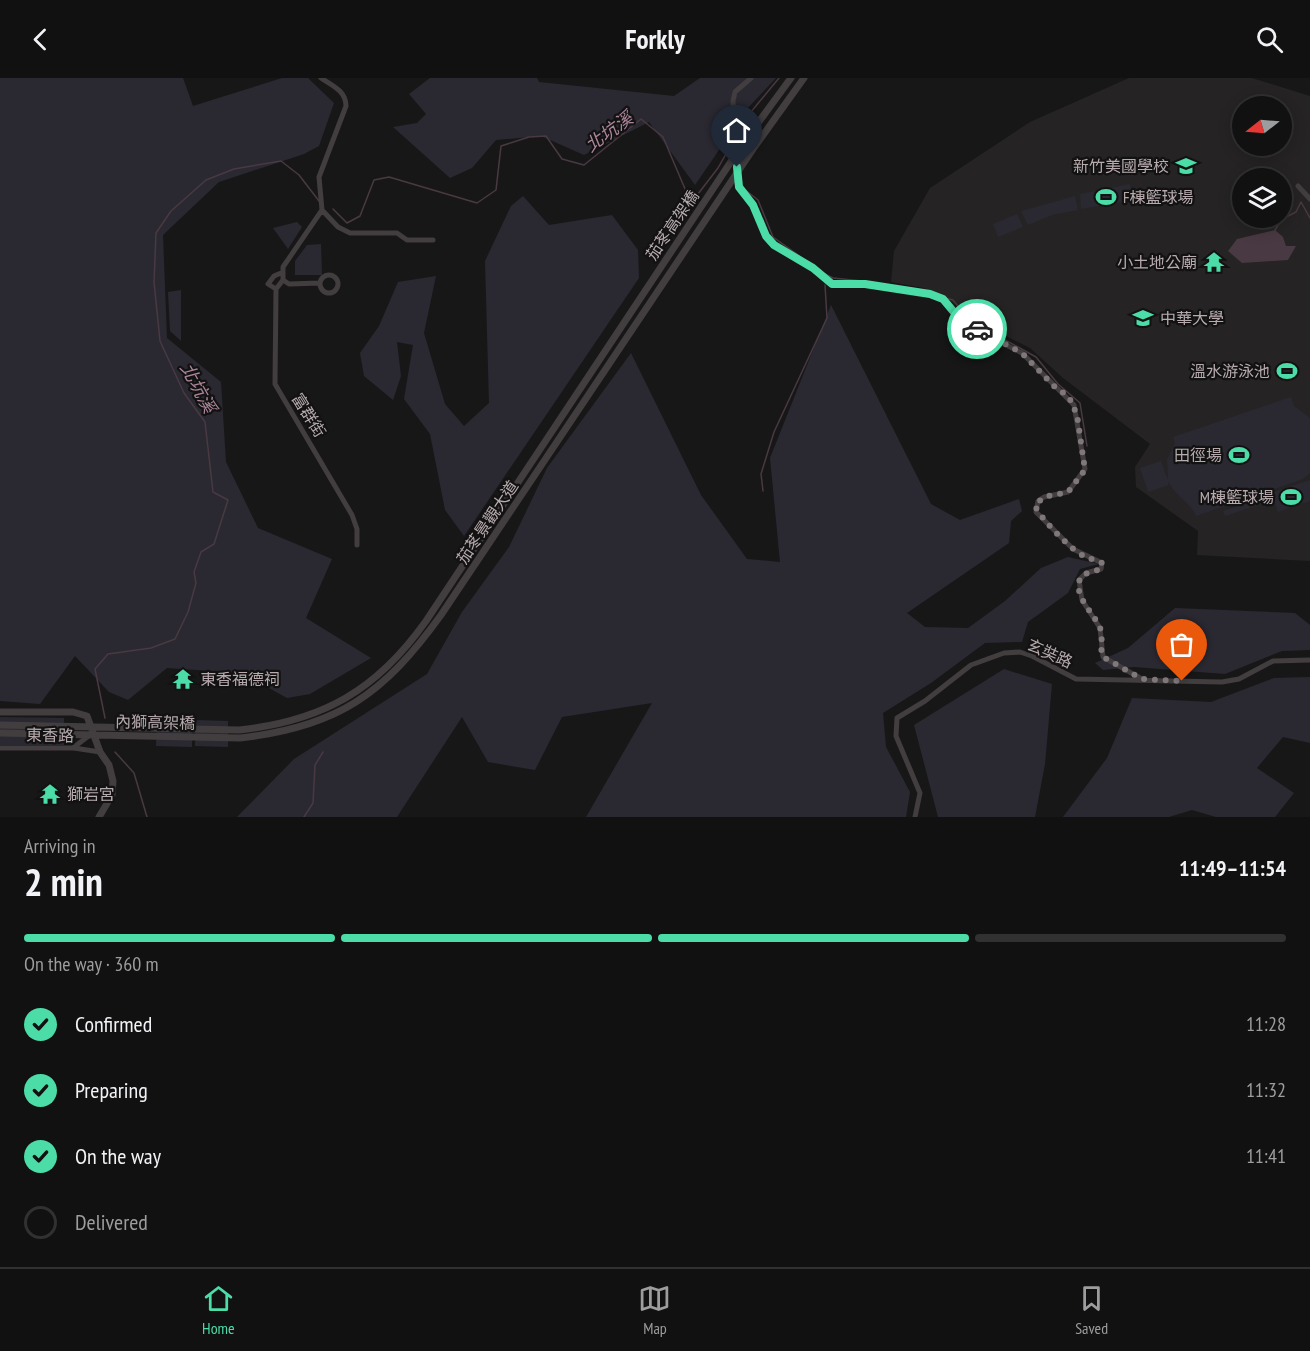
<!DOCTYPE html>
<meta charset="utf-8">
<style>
body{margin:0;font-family:"PT Sans Narrow","Noto Sans TC",sans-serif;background:#1b1a1a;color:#f1f3f6;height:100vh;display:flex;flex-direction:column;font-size:22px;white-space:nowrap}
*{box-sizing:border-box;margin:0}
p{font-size:20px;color:#9c9d9f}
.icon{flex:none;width:33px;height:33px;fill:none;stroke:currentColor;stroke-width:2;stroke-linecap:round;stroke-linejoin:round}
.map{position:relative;height:739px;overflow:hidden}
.details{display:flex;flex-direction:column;background:#121111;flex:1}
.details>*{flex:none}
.needle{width:39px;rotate:253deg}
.controls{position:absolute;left:1232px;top:18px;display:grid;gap:12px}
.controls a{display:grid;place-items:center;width:60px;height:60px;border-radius:50%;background:#121111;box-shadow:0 3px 15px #0003,0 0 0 2px #313131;font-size:30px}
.pin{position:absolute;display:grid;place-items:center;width:51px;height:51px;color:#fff;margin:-62px -26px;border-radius:50% 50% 50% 0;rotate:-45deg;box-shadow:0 0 6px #0007}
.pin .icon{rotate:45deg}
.courier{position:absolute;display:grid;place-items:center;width:60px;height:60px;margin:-30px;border:4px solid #4bdca8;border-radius:50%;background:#fff;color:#222;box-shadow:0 2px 8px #0007}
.headline em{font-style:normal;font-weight:700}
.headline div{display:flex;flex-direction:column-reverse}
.headline{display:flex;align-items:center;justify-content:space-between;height:102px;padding:0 24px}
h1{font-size:39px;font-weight:700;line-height:45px}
.bar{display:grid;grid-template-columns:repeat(4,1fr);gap:9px 6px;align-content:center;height:72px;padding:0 24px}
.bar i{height:8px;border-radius:4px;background:#313131}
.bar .active{background:#4bdca8}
.bar p{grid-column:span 4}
ol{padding:0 24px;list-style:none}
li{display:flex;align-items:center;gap:18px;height:66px}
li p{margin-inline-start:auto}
li .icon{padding:6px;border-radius:50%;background:#4bdca8;color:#111;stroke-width:4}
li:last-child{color:#9c9d9f}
li i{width:33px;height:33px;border:3px solid #313131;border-radius:50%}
header{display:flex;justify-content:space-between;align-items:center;height:78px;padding:0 24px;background:#121111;font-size:27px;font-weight:700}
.tabs{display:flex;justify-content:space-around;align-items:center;height:84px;border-top:2px solid #313131;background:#121111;font-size:16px;color:#9c9d9f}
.tabs a{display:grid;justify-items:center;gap:3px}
.tabs .active{color:#4bdca8}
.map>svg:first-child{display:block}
.built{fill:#252323;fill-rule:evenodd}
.green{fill:#2a2932}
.water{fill:#493942}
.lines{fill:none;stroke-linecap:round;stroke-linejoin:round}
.stream{stroke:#493942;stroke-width:1.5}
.minor{stroke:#423d3e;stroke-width:5}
.tertiary{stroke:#423d3e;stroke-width:7}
.done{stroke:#7f7779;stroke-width:6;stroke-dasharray:0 10.8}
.route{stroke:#4bdca8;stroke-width:8}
.labels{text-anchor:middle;stroke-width:4.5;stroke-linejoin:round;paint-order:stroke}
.poi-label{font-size:16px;fill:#b7abae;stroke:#131212;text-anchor:end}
.street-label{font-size:16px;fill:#b7abae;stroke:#131212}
.water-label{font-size:18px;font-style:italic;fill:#ad869c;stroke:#131212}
</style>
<header><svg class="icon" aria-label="back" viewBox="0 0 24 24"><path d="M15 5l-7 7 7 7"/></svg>Forkly<svg class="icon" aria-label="search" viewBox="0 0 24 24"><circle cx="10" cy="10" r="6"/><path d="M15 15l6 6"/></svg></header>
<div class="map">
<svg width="1310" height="739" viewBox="0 0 1310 739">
<rect width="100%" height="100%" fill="#181717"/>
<path class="built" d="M1129,0H1252L1310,18V483L1197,477L1198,453L1136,409L1135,389L1150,366L1063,300L1030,270L992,251L944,219L924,210L891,204L894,173L930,110L1030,44ZM1242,28H1281V68H1242ZM1242,100H1281V140H1242Z"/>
<path class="green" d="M0,0H183L193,28L282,0H308L334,25L319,68L304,76L219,104L163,157L167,260L221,304L226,384L258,450L332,481L306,540L371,580L310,616L287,620L241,595L167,590L128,622L109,614L75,578L40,626L0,623Z
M430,0H537L539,4L674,18L700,0H776L747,31L695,107L649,44L584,77L541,58L496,62L472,90L450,100L393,49L417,45L426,36L409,16Z
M1130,106L1133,122L1081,131L1080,116Z
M523,118L549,147L612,137L638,172L639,200L464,458L445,432L430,356L404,321L413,267L397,264L401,298L393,322L364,298L360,275L379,248L398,204L436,198L424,255L445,326L464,348L489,325L485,183L511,128Z
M1075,118L1078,132L1052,137L1028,147L1021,133Z
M1017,136L1023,149L998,159L993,146Z
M297,144L302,149L288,171L273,150Z
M321,166L322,197H295V183L307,167Z
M181,212V263L170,253L168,214Z
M831,227L931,426L960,442L1019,421L1022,433L1011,443L1009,465L907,535L925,549L968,550L1005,523L1041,490L1068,479L1099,486L1080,491L1068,515L1028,544L1022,564L985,565L931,605L883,635L886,669L910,714L906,739H586L652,625L562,639L535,692L488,684L462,639L397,739H237L294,681L427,596L462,534L509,469L547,390L631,275L701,417L747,481L780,484L770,380Z
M1291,319L1294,328L1310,340V395L1303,401L1196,438C1191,425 1175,418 1168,403L1169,407L1148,414L1140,390L1161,383L1168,402L1167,382L1175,365L1173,359Z
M1310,402V423L1278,434L1271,415Z
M1270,417L1271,423L1225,438L1223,433Z
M1175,530L1295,535L1310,547V572L1282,573L1225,596L1134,589L1103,592L1095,585L1128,570Z
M1004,591L1052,606L1045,686L1035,739H938L914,647Z
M1310,599V665L1283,659L1257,690L1294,715L1275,739H1216L1192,732L1169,739H1063L1107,680L1132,620L1211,624L1274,600Z
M0,639L64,640V667H0Z
M157,642L192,643V669L156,668Z
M196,642L228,643V669L195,668Z"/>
<path class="water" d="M1275,152L1283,159L1286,168H1296L1288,182L1242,185L1228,173L1237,161Z"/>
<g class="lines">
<path class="stream" d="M738,55L746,40L779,0
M744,111L758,122L773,159L805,182
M333,131L347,145L360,138L374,102L389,99L477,125L496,112L501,68L529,59L546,58L562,81L584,87L641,41L663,59L691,125L718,90L731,67
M1275,152L1282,141L1296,134L1301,124L1310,140
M823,195L833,200L862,203
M945,220L953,222L969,242L1036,279L1058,306L1080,325L1087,368
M763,413L761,396L774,354L827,240L825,207
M105,640L95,591L108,576L151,570L175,561L188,534L196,505L194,494L201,474L214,466L228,422L213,414L205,344L184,315L160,263L154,204L156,155L171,133L206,102L234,91L281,83L299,97L319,123
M115,674L134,695L147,739
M304,739L313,725L315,687L323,674"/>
<path class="minor" d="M751,0L735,14L733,23L739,109L753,127L767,158L774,167L814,190L832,206H865L930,216L943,221L963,245L1022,275L1074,327L1085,391L1068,414L1044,419L1038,423L1036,434L1073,471L1102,485L1101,491L1086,495L1079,502L1082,522L1100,550L1103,579L1142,601
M1298,108L1310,121
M322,132L338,149L350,155H397L407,162H433
M281,195L274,198L268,206L276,211L275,306L352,437L357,451V467
M320 206a9 9 0 1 1 18 0a9 9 0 1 1-18 0Z
M283,202L289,206L320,205
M276,211L283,202V189L322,132L319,99L346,28C346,13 333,8 321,0
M74,669L90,657
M0,670H74L100,674
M915,739L920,715L896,658L897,640L925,623L971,587L1004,575L1020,574L1032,578L1076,601L1222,604L1239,601L1273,583L1310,582"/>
<path class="tertiary" d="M0,634H73L87,638L100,674L109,687L113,703L112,717L99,739
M0,647L239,652C323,643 377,612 426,543L744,64L791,0
M0,655L240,660C338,649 384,616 441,537L753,71L804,0"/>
</g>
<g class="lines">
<path class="done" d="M977,251L1022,275L1054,308L1069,319L1077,337L1085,392L1068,414L1044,419L1035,427C1037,437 1073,474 1084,478C1090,481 1096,482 1102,485L1101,491L1082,497C1070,516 1093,533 1100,550C1104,559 1099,570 1103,579L1142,601L1182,603"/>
<path class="route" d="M737,89L739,109L753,127L766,158L774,167L813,190L832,206H865L930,216L943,221L963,245L977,251"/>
</g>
<defs>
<g id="school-bare" transform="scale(1.62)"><path d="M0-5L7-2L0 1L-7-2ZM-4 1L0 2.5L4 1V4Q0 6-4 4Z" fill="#4bdca8" stroke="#131212" stroke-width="2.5" paint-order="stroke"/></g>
<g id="stadium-bare" transform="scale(1.62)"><path d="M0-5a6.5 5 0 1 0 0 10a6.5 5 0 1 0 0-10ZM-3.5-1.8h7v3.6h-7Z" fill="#4bdca8" stroke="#131212" stroke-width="2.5" paint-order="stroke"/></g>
<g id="temple-bare" transform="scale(1.62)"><path d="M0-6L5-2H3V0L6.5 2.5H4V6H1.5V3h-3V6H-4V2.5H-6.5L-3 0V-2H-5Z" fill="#4bdca8" stroke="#131212" stroke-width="2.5" paint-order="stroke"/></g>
<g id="university-bare" transform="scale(1.62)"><path d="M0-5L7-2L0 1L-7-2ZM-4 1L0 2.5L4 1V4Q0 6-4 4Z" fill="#4bdca8" stroke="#131212" stroke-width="2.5" paint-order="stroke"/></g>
</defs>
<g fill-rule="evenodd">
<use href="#school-bare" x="1186" y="88"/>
<use href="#stadium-bare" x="1106" y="119"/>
<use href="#temple-bare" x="1214" y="184"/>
<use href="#university-bare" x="1143" y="240"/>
<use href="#stadium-bare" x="1287" y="293"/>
<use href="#stadium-bare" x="1239" y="377"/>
<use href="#stadium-bare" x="1291" y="419"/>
<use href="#temple-bare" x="183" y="601"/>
<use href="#temple-bare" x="50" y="716"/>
</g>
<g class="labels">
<g class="poi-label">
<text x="1169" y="94">新竹美國學校</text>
<text x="1123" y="125" text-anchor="start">F棟籃球場</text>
<text x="1197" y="190">小土地公廟</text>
<text x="1160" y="246" text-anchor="start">中華大學</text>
<text x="1270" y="299">溫水游泳池</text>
<text x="1222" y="383">田徑場</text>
<text x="1274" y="425">M棟籃球場</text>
<text x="200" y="607" text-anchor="start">東香福德祠</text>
<text x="67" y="722" text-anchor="start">獅岩宮</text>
</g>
<g class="street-label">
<text transform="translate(672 147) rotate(-56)" y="6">茄苳高架橋</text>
<text transform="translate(309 337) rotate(58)" y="6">富群街</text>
<text transform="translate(487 444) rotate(-56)" y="6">茄苳景觀大道</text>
<text transform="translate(1050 575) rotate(24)" y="6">玄奘路</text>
<text transform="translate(155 644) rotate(1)" y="6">內獅高架橋</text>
<text transform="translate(50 657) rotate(1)" y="6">東香路</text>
</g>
<g class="water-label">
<text transform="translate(609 54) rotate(-36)" y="6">北坑溪</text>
<text transform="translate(198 310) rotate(61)" y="6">北坑溪</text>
</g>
</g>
</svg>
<div class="controls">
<a><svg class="needle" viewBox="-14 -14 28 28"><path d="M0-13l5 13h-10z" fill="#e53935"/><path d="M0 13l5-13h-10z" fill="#9c9d9f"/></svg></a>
<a><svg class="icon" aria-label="layers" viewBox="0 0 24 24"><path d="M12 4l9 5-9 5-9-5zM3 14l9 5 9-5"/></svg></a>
</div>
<div class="pin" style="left:1182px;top:603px;background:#ea580c"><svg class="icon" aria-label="bag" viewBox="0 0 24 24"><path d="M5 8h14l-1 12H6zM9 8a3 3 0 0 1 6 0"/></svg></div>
<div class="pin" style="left:737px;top:89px;background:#1f2937"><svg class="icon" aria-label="home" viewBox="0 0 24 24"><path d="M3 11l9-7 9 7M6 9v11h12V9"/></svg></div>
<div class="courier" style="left:977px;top:251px"><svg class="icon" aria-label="car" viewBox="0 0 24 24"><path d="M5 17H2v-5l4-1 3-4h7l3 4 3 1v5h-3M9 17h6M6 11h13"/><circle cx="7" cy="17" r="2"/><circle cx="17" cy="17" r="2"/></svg></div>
</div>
<section class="details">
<div class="headline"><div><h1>2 min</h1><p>Arriving in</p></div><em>11:49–11:54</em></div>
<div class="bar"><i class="active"></i><i class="active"></i><i class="active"></i><i></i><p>On the way · 360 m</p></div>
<ol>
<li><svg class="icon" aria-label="check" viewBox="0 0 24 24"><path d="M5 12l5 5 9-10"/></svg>Confirmed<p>11:28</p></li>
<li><svg class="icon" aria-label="check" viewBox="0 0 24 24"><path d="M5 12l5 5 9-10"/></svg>Preparing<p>11:32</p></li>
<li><svg class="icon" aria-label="check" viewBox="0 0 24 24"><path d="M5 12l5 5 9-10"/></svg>On the way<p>11:41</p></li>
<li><i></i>Delivered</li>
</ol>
</section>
<nav class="tabs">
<a class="active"><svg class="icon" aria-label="home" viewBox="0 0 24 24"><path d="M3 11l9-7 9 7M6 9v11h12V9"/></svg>Home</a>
<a><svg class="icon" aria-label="map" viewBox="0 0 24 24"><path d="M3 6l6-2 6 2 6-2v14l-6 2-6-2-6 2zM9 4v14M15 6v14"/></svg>Map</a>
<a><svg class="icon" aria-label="saved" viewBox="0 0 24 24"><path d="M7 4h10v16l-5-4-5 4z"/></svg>Saved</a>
</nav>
